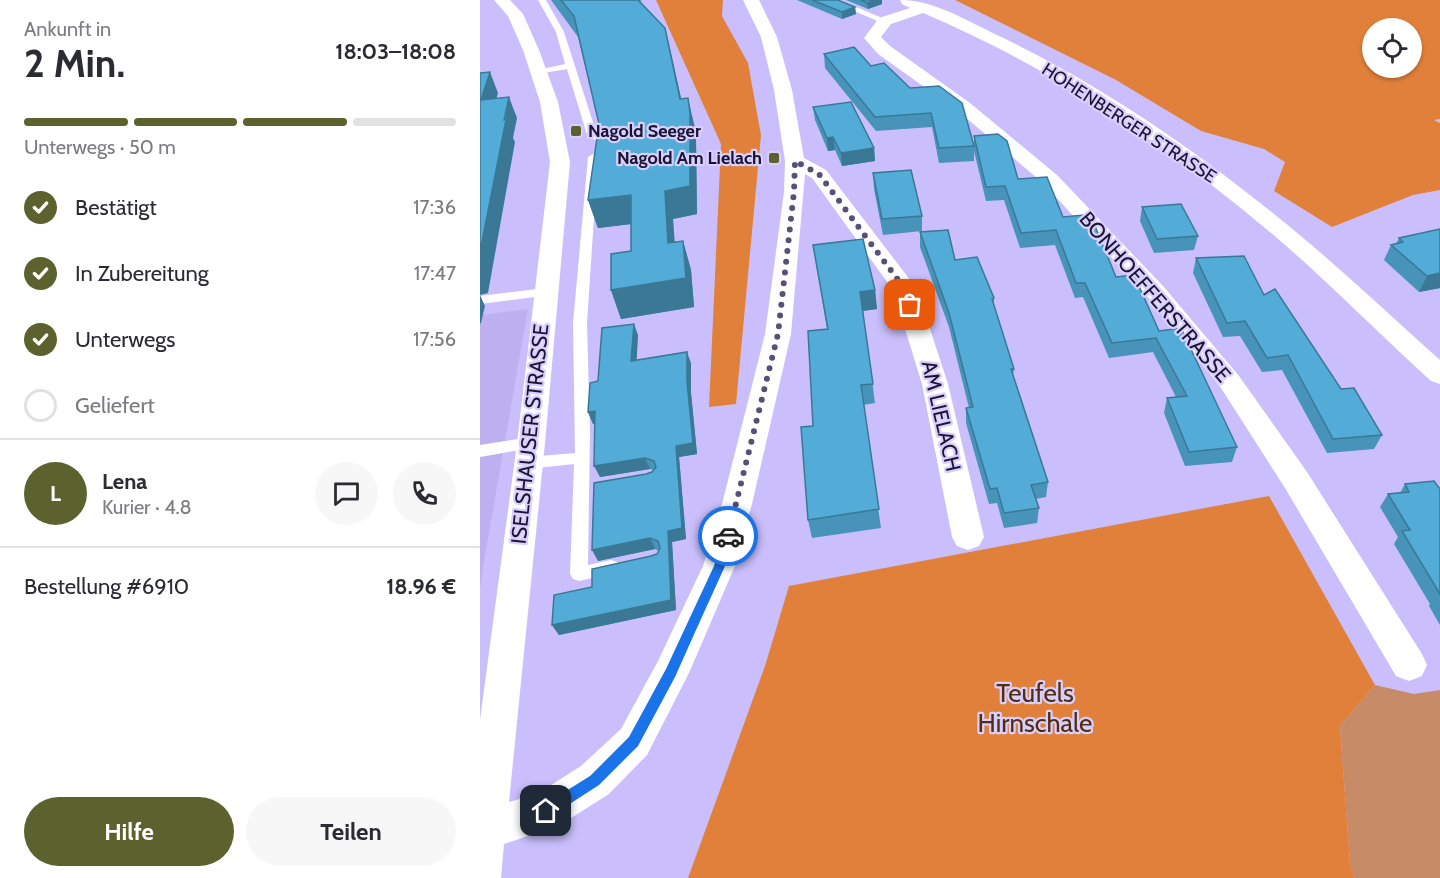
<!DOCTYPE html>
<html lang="de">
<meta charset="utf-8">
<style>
body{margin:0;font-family:Cabin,sans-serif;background:#f7f7f7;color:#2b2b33;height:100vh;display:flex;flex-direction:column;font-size:22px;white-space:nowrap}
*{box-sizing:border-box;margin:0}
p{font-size:20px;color:#7c7c81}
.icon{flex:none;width:33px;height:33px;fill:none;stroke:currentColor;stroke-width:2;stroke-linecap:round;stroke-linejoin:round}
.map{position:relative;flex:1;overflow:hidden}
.panel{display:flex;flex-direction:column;background:#fff;width:480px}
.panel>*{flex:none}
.tools{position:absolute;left:882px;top:18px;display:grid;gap:12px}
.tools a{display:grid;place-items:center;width:60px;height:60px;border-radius:50%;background:#fff;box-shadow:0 2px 4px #0004;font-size:30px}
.pin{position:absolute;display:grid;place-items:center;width:51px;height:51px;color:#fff;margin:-26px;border-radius:12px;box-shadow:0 3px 9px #0006}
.courier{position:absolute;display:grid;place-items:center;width:60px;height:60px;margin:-30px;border:4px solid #1a73e8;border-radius:50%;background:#fff;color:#222;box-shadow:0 2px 8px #0007}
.headline em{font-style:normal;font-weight:800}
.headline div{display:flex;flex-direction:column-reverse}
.headline{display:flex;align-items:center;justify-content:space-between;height:102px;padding:0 24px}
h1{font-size:39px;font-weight:800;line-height:45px}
.bar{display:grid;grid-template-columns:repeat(4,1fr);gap:9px 6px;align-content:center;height:72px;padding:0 24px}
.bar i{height:8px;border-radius:4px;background:#e1e1e2}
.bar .active{background:#5c612e}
.bar p{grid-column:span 4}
.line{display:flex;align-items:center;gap:15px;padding:0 24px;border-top:2px solid #e1e1e2}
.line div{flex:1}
.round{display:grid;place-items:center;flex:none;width:63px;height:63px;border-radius:32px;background:#f7f7f7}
ol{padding:0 24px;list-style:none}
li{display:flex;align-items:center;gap:18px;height:66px}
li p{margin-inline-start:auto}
li .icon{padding:6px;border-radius:50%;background:#5c612e;color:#fff;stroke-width:4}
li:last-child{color:#7c7c81}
li i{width:33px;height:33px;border:3px solid #e1e1e2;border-radius:50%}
.primary-button{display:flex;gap:12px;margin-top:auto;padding:12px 24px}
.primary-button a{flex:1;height:69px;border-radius:36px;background:#5c612e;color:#fff;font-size:24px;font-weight:800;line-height:69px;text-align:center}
.primary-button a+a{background:#f7f7f7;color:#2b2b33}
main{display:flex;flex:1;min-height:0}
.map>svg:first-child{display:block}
.built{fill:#bdb0f1}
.green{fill:#c78c67}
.forest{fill:#e1803b;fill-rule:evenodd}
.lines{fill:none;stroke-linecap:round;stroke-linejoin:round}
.service{fill:#fff;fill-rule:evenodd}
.minor{fill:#fff;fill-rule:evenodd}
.wall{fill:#4793b9}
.shaded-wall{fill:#3a7896}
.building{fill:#53abd7;stroke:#3a7896;stroke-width:1.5}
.route{fill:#1a73e8}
.done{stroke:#585077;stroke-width:6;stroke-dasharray:0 10.8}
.poi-dot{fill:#5c612e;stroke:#d7cffd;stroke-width:2}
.labels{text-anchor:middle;stroke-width:4.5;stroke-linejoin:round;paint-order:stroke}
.far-street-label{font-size:18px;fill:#1b1430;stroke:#d7cffd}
.far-poi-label{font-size:18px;font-weight:bold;fill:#1b1430;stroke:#d7cffd;text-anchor:start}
.street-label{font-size:21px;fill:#1b1430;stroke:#d7cffd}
.near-park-label{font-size:26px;fill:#542d11;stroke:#d7cffd}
</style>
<main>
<section class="panel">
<div class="headline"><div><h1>2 Min.</h1><p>Ankunft in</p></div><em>18:03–18:08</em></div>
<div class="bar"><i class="active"></i><i class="active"></i><i class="active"></i><i></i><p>Unterwegs · 50 m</p></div>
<ol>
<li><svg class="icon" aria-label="check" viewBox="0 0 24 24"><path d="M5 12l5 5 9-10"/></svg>Bestätigt<p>17:36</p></li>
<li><svg class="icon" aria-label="check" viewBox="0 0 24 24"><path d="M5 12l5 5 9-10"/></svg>In Zubereitung<p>17:47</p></li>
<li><svg class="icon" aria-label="check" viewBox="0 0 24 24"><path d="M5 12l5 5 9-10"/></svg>Unterwegs<p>17:56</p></li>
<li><i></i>Geliefert</li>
</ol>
<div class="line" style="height:108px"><b class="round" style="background:#5c612e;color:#fff">L</b><div><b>Lena</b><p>Kurier · 4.8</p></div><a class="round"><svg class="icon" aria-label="chat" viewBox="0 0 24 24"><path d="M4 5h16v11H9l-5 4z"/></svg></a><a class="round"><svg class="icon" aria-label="phone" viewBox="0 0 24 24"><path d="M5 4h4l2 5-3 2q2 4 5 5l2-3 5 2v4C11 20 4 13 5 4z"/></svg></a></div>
<div class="line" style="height:78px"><div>Bestellung #6910</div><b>18.96 €</b></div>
<div class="primary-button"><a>Hilfe</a><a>Teilen</a></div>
</section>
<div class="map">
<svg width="960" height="878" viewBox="0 0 960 878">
<rect width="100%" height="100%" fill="#cabffc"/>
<path class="built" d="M48,309L3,567L0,587V315Z"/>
<path class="green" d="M895,685L934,694L960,690V878H874L870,863L860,726Z"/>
<path class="forest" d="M176,0H243L242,16L268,63L281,135L256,404L229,407L241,144Z
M475,0H960V119L954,120L960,123V190L933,195L852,227L794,191L805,162L784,149L721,131L636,80ZM932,28V68H892V28Z
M789,496L895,685L860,726L870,863L874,878H208L285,666L309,586Z"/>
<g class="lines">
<path class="service" d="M58,0H66L84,32L118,138L117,140L108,138L87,69L58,74L53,71L85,64L76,32Z
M349,0H360L409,21L402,23Z
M113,154L118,157L107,323L110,432L108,565L131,560L137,562L140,567L137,572L99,581L93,579L90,574L94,464L48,469L43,467L40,463L43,459L48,457L95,453L93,323L108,157Z
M66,288L72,292L70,295L0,304V296Z
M51,437L56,439L59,443L56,447L0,457V445Z"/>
<path class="minor" d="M14,0H30L43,14L59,50L78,102L90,162L65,443L29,802L57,794L101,766L141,729L178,661L223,566L242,504L285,334L304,192L305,161L294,90L281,37L263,0H279L297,37L312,90L324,158L346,170L437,289L468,384L504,537L499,546L488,550L477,546L472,537L442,384L413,290L332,178L325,174L311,334L272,504L255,566L209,673L167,755L129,794L80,825L24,844L21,878H0V720L37,443L70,162L60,102L43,50L28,16Z
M420,0C453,0 484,19 513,33C627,87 732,161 828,242C873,280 916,321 960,360V384L951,381C904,338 859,293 812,251C702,155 578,70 443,13L411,24L401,37L410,46L490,103L577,175L683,286L759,376L827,472L942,654L947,665L942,676L929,681L916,676L805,488L741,388L667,296L563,183L478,111L398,54L384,38L399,18L430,8L422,4Z"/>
</g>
<path class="wall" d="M71,0H162L160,1L185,28L201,99L214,124L216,140L217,214L193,219L194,242L203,241L211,270L214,307L141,319L131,290L151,251V224L118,228L108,200L119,124L98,37Z
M317,0H358L375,7L376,14L362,19Z
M366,0H402V4L388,9Z
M344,54L391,66L430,88L494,145V136L538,179L583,217L636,277L679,331L757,447L752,462L705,466L684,413L687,398L696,397L673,352L629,358L603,297L595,298L575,245L540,248L524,200L506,201L494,151V161L459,163L452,127L396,131L345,68Z
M333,107L394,148L395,161L362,166L355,150L348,151L335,120Z
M393,173L442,216V231L403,235L394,189Z
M662,207L718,236L714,250L674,253L660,221Z
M960,229V288L939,292L904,260L911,245L916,244L919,238Z
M440,232L475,260L514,298V305L534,369L533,376L568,482L566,497L556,499L559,508L557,523L524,528L517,503L509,504L486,423V408H489L469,327L440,247Z
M333,245L395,290L397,309L383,311L395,403L383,405L401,528L332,538L328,520L333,426L347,329Z
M716,258L784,295L861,389L902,435L894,449L847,453L802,370L782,372L760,336L743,337L713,273Z
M158,335L156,360L211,363V393L217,454L199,457L206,539L192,542L196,610L79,635L72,625L112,587L171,556L177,554L179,551L175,549L118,561L166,474L172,472L174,470L170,469L120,477L115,423L113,424L108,412L118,381Z
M925,484L960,489V625L949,606L950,604L914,544L918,537L900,507L908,494L920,493Z"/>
<path class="shaded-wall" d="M395,0H402V4L388,9L387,3Z
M375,7L376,14L362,19V12Z
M185,28L191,53L207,125L200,99Z
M10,72L18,93L10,121L1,100Z
M29,97L37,118L33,138L35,142L8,293L0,295L5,306L1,323L0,324V252Z
M208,98L214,124L216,140L217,214L193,219L197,272L188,243L185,191Z
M353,137L355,150L348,151L347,138Z
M394,148L395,161L362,166L361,153Z
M151,195L160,223L118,228L108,200Z
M203,241L211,270L214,307L141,319L131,290Z
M960,273V288L939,292L947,276Z
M395,290L397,309L382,311L380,292Z
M154,324L158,335L156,372L151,361Z
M207,352L211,363V393L217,454L199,457L206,539L192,542L196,610L79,635L72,625L191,600L188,531L196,446L207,382Z
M115,411L120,422L113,424L108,412Z
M165,458L170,469L120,477L114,466Z
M170,538L175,549L118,561L112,550Z"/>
<path class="building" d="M81,0H158L185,28L200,99L208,98L210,113V186L185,191L188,243L203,241L206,278L131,290V254L151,251V195L108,200L119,124L94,16Z
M332,0H358L375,7L362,12Z
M381,0H395L387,3Z
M374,47L391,66L404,63L430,88L459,86L482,103L494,146L459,148L451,113L395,117L344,54Z
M10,72L1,100L29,97L24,120H26L0,252V73Z
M371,102L394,148L361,153L353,137L347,138L333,107Z
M518,134L527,141L538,179L567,177L583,217L604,215L615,226L636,277L654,275L679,331L701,328L757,447L709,452L687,398L707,396L676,338L632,343L605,283H596L576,230L541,233L525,186L506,187L494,136Z
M431,170L442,216L402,219L393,173Z
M701,204L718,236L677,239L662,207Z
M960,229V273L947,276L911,245L923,242L919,238Z
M468,230L475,260L497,257L514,298L512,299L534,369H531L568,482L551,485L559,508L524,513L517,488L510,489L486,408L493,407L469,313L440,232Z
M383,239L395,290L380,292L393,384L381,385L399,509L328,520L321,427L333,426L328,331L348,329L333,245Z
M764,256L784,295L795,289L861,389L874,388L902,435L853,439L808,355L787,358L765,321L747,323L716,258Z
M154,324L151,361L207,352V382L213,443L196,446L202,528L188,531L191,600L72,625L74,595L112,587V569L171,556L177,554L180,548L178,541L170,538L112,550L114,483L166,474L172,472L176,467L174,461L165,458L114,466L115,411L108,412L110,383L118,381L122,328Z
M954,481L960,489V594L922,531L930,530L908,494L929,492L925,484Z"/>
<path class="route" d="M248,532L253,536L245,566L216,630L195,677L158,746L119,785L71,816L66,818L62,816L60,811L62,806L110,776L149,737L186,669L234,566L243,536Z"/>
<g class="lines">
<path class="done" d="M248,536L298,334L314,192L315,161L339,174L424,288L430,305"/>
</g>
<g class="poi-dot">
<rect x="90" y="125" width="12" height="12" rx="3"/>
<rect x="288" y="152" width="12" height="12" rx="3"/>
</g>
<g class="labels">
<g class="far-street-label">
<text transform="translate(649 123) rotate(33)" y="6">HOHENBERGER STRASSE</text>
</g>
<g class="far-poi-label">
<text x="108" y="137">Nagold Seeger</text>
<text x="282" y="164" text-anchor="end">Nagold Am Lielach</text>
</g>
<g class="street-label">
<text transform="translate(675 297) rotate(49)" y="7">BONHOEFFERSTRASSE</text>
<text transform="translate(461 416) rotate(77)" y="7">AM LIELACH</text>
<text transform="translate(50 434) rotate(-84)" y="7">ISELSHAUSER STRASSE</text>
</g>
<g class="near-park-label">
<text x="555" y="702">Teufels<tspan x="555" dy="30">Hirnschale</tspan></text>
</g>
</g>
</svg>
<div class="tools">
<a><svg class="icon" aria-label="locate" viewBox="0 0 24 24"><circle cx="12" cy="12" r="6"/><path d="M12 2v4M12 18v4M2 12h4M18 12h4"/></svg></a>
</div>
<div class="pin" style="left:430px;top:305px;background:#ea580c"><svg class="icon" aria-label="bag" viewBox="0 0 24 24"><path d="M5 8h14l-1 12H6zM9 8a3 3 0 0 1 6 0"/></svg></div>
<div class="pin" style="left:66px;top:811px;background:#1f2937"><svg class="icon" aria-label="home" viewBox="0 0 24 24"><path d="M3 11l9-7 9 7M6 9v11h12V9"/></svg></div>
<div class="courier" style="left:248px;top:536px"><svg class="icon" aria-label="car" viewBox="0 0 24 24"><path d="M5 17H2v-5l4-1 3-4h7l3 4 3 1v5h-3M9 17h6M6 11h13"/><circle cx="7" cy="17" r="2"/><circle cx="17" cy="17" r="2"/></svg></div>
</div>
</main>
